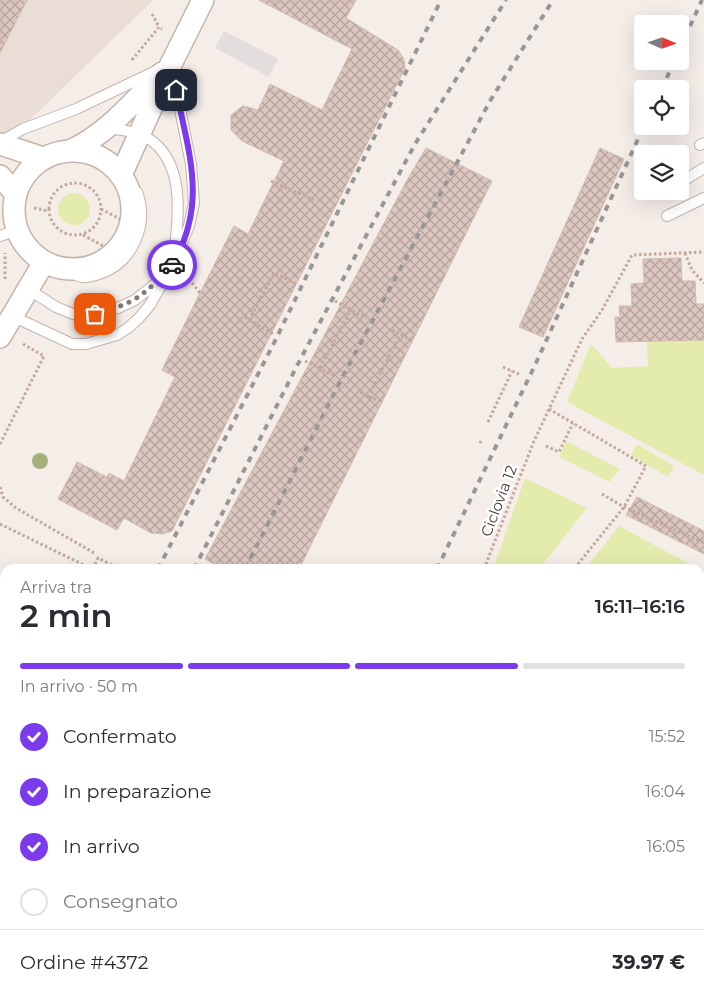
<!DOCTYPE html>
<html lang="it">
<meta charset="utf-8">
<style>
body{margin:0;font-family:Montserrat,sans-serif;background:#f7f7f7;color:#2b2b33;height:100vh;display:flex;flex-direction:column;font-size:19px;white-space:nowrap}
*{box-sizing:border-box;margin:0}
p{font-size:16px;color:#7c7c81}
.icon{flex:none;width:28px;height:28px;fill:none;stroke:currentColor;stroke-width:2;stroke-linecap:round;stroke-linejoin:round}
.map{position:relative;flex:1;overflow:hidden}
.panel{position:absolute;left:0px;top:564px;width:705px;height:441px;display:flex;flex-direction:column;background:#fff;border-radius:15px 15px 0 0;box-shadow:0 5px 20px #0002}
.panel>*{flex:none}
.needle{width:32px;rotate:92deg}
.buttons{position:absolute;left:634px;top:15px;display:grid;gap:10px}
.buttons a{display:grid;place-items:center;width:55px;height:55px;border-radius:5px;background:#fff;box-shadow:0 5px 20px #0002;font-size:25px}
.pin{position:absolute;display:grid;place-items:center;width:42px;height:42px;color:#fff;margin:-21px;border-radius:10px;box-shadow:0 2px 8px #0006}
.courier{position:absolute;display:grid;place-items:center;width:50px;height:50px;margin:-25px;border:4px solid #7c3aed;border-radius:50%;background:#fff;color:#222;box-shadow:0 1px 6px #0007}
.summary em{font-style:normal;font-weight:600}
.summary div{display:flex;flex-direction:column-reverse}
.summary{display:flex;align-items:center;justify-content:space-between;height:85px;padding:0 20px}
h1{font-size:32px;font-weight:600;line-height:38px}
.bar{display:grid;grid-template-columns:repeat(4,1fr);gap:8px 5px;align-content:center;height:60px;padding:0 20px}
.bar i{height:6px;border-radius:4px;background:#e1e1e2}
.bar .current{background:#7c3aed}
.bar p{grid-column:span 4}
.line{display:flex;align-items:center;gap:12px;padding:0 20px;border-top:1px solid #e1e1e2}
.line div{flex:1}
ol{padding:0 20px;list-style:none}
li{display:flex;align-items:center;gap:15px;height:55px}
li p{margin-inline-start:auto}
li .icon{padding:5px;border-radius:50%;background:#7c3aed;color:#fff;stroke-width:4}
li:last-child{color:#7c7c81}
li i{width:28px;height:28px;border:2px solid #e1e1e2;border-radius:50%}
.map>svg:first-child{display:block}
.residential{fill:#e9ddd5}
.grass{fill:#e3ecad}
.parking{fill:#e3dedd}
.building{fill:url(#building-cross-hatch);stroke:#d3baae}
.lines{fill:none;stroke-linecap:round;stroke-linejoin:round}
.lane-casing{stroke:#c4b4ac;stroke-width:12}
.street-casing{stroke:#c4b4ac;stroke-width:24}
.path{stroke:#c4a899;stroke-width:3;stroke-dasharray:2.5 2.5;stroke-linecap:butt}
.lane{stroke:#fff;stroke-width:10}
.street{stroke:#fff;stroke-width:21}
.rail{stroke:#979797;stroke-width:4;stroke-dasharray:6 6;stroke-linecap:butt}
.tree{fill:#a5b17c}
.done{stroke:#857974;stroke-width:5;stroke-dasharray:0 9}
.route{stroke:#7c3aed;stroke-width:6}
.labels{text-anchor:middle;stroke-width:5;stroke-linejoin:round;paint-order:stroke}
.street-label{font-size:15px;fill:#493b36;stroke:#fff}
</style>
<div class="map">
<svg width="704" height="1004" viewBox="0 0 704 1004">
<defs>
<pattern id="building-cross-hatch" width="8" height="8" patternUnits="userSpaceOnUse" patternTransform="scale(1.25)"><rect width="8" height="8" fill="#dbc7bf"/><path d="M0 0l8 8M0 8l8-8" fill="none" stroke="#b4a39c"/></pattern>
</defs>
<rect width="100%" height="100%" fill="#f5ede8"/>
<path class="residential" d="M0,0H153L0,149Z"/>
<path class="grass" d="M58 209a16 16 0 1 1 32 0a16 16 0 1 1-32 0Z
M704,340V475L567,402L591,344L612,368L648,366L647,341Z
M566,441L620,469L609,482L559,457Z
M637,444L674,466L668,477L631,455Z
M525,478L587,508L539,569H493Z
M619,526L695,567L694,569H585Z
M293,1000H386L384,1004H292Z"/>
<path class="parking" d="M224,31L278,59L269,77L215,48Z
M700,761L704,763V837L700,835Z
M704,896V1004H647L649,1000H700V904Z"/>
<path class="building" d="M0,0H27L0,53Z
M259,0H356L346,18L398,50L404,59L405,68L172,531L162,534L151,533L124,518L117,530L58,499L77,462L107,477L109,473L124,481L175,377L162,370L200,293L234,226L248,234L284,161L242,141L231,130V115L243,106L258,110L270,84L322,110L352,49Z
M426,148L492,181L299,569H224L205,559L406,182Z
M600,148L624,159L543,337L519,327Z
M681,258L682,281H695L696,304H704V340L616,342L615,317H620L619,306H632L631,284L644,283L643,259Z
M637,497L704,531V554L626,515Z"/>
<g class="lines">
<g class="lane-casing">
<path id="lane" d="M108,128C120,130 135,131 146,137C186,160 179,217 174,255
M0,142L23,129L76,109L156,71
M700,145L704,143
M683,181L704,168
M667,216L704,198
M0,236L17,230
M67,269C80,279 84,279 99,274C133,263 149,224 137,192L128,187
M28,289L56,307L73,314L87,315L118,308L135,300L153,286L173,264L189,226L194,203L191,164L172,69
M12,316L72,344H86L117,335L128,328L139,318L150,305L164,280"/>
</g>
<g class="street-casing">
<path id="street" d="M0,144L43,158
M72,150C108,133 134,101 162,73
M14 210a59 59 0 1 1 118 0a59 59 0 1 1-118 0Z
M121,175L171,64L203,0
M0,176L16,194
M0,337L44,262"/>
</g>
<path class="path" d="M152,14L159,27
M132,60L159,27L162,29
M271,181L314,200
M49 209a26 26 0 1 1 52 0a26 26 0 1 1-52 0Z
M34,208L48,211
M101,209L122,220
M83,235L107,248
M685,253L692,270L704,283
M186,275L200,293
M5,279V253
M335,301L366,318
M245,317L273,334
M249,320L274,273L298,285
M392,330L409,339
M305,361L336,376
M503,367L521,375
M320,368L351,310
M360,392L378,401
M368,397L400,335
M549,409L646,466L624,507L574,569
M488,422L512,371
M480,443L481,441
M0,444L44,356L23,344
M546,446L559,452L573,423
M0,487L3,497L16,508L96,554
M602,494L624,507L704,543
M0,524L92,569
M93,569L98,558L120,569
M484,569L534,441L582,339L602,310L632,255L704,252
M700,619L704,621
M700,716L704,709
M700,863L704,865"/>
<use href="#lane" class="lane"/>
<use href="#street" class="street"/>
<path class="rail" d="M680,48L702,0
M662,89L674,61
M158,569L274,343L441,0
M194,569L301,358L415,144L506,0
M245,569L341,380L490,101L553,0
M437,569L536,363L644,126
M0,878L5,869
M0,952L5,942
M23,1004L25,1000
M271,1004L272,1000"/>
</g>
<circle class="tree" cx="40" cy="461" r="8"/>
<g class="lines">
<path class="done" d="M95,314C135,303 144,296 172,265"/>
<path class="route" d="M172,265C208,205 189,154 176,90"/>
</g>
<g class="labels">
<g class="street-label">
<text transform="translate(499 501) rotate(-69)" y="5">Ciclovia 12</text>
</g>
</g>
</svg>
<div class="buttons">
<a><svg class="needle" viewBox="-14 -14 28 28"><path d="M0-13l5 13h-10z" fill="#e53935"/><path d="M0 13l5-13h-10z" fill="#7c7c81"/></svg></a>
<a><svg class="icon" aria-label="locate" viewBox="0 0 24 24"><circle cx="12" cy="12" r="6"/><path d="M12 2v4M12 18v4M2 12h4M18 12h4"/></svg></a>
<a><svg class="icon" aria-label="layers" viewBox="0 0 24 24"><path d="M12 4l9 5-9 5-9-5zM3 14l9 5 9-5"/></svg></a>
</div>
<div class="pin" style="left:95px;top:314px;background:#ea580c"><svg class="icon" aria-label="bag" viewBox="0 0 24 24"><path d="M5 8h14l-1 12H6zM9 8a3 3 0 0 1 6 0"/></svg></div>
<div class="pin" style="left:176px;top:90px;background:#1f2937"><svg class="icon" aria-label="home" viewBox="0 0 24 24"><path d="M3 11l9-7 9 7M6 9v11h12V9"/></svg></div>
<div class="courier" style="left:172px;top:265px"><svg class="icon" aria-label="car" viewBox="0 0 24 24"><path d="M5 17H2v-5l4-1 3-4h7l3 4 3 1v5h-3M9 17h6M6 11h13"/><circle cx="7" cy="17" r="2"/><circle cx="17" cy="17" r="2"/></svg></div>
<section class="panel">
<div class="summary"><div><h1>2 min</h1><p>Arriva tra</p></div><em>16:11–16:16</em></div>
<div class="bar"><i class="current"></i><i class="current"></i><i class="current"></i><i></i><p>In arrivo · 50 m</p></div>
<ol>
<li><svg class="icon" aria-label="check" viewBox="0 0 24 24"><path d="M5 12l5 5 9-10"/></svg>Confermato<p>15:52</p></li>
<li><svg class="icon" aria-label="check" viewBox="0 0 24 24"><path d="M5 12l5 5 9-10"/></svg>In preparazione<p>16:04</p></li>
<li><svg class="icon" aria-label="check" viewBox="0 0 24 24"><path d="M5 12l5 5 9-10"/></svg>In arrivo<p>16:05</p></li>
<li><i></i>Consegnato</li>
</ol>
<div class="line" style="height:65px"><div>Ordine #4372</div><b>39.97 €</b></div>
</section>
</div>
